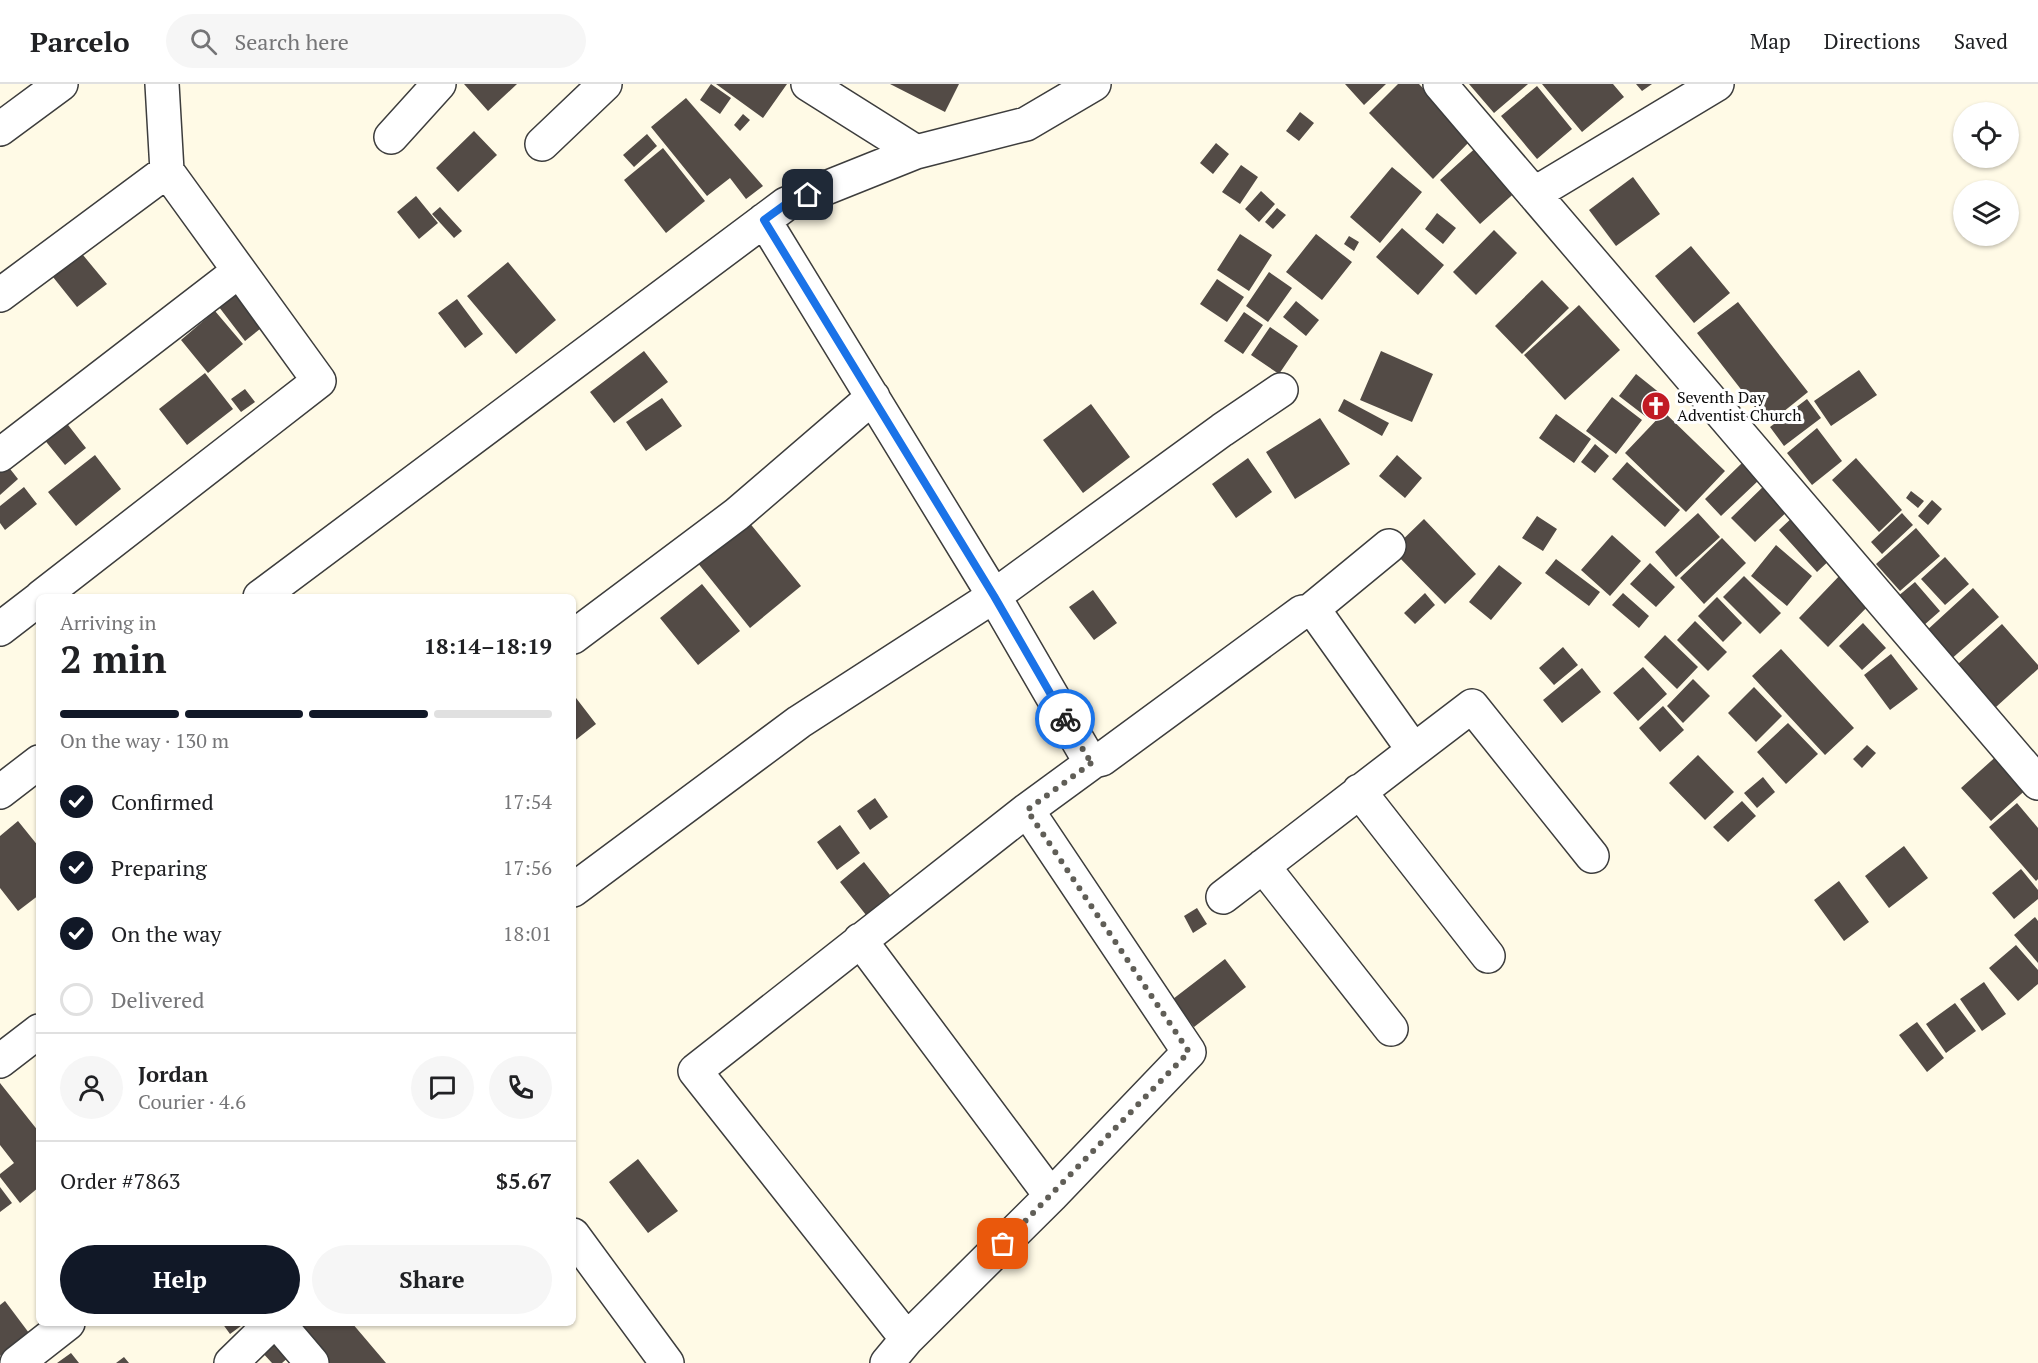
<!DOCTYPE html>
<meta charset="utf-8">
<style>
body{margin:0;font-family:"PT Serif",serif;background:#f6f6f6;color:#202124;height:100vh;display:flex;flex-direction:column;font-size:22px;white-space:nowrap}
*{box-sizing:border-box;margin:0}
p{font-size:20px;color:#757577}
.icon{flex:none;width:33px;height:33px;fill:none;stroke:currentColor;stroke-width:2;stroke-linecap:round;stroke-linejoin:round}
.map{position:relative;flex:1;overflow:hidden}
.panel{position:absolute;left:36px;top:510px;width:540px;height:732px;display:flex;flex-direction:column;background:#fff;border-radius:9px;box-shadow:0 2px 4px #0004}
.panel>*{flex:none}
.controls{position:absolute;left:1953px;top:18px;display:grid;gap:12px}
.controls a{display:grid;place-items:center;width:66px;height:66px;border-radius:50%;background:#fff;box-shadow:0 2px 4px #0004;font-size:30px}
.pin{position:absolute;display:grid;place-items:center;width:51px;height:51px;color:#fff;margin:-26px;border-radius:12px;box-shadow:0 3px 9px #0006}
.courier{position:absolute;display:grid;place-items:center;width:60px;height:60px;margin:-30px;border:4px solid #1a73e8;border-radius:50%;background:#fff;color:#222;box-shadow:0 2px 8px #0007}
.headline em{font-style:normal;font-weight:600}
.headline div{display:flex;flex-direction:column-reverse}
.headline{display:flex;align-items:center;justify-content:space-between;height:102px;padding:0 24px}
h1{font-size:39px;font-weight:600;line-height:45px}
.bar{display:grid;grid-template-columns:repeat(4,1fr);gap:9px 6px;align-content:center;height:72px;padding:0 24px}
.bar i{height:8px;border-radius:4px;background:#e0e0e0}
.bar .active{background:#111827}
.bar p{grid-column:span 4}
.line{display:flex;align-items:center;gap:15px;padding:0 24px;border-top:2px solid #e0e0e0}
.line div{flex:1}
.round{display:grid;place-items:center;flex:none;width:63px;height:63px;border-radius:32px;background:#f6f6f6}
ol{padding:0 24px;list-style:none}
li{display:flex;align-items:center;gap:18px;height:66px}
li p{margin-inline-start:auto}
li .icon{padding:6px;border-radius:50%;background:#111827;color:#fff;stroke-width:4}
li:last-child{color:#757577}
li i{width:33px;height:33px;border:3px solid #e0e0e0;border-radius:50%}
.primary-button{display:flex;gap:12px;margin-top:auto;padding:12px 24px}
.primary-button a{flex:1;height:69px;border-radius:36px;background:#111827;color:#fff;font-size:24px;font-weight:600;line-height:69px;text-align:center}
.primary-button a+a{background:#f6f6f6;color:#202124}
header{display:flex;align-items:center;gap:36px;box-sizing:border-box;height:84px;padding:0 30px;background:#fff;border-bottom:2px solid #e0e0e0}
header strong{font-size:28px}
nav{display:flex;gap:33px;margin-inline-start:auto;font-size:21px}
.search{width:420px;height:54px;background:#f6f6f6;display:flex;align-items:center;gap:15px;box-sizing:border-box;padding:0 21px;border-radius:33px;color:#757577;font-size:22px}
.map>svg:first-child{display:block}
.building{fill:#534b46}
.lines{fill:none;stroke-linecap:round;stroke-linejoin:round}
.minor-casing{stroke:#3d3d3d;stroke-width:36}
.minor{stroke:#fff;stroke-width:33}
.done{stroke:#605e57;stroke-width:6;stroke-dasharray:0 10.8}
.route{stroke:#1a73e8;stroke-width:8}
.labels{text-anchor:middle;stroke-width:6;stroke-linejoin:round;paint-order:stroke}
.poi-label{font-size:16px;fill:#0a0a0a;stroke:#fff;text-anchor:start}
</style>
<header>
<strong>Parcelo</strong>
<div class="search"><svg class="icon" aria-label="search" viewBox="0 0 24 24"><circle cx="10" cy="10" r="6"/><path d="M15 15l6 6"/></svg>Search here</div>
<nav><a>Map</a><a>Directions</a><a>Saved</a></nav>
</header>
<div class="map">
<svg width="2038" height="1279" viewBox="0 0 2038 1279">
<rect width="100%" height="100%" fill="#fffae6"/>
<path class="building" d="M464,0H517L488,27Z
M711,0L731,14L720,30L700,16Z
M716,0H787L763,34Z
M890,0H959L945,28Z
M1345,0H1386L1364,21Z
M1398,0H1419L1472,55L1433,95L1369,29Z
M1469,0H1528L1494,29Z
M1542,0H1613L1624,13L1582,48Z
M1636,0H1652L1642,7Z
M1537,2L1572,45L1537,75L1501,32Z
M686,14L763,102L746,115L730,94L707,112L651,43Z
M1300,28L1314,39L1299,57L1286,47Z
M743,30L750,36L740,47L734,41Z
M474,47L497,71L458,108L436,84Z
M647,50L657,62L634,83L623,71Z
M1216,59L1229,70L1213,90L1200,79Z
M1480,60L1520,104L1480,140L1440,96Z
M663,64L705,117L666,149L624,96Z
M1241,81L1258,93L1240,120L1222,108Z
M1392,83L1422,108L1380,159L1350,133Z
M1633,93L1660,130L1616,162L1589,126Z
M1261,107L1275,120L1259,138L1245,125Z
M416,112L438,139L419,155L397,128Z
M440,123L462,147L454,154L432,130Z
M1277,124L1286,131L1273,145L1265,138Z
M1437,129L1456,144L1443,160L1425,145Z
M1402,144L1444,181L1418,211L1376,173Z
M1494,146L1517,169L1476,211L1453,188Z
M1240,150L1272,171L1249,207L1217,186Z
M1316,150L1352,178L1322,216L1286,188Z
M1349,152L1359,158L1354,167L1344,160Z
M1691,162L1730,209L1694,239L1655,192Z
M78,165L107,200L77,223L49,188Z
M508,178L556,236L516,270L467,212Z
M1269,188L1292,204L1268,238L1246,222Z
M1217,195L1244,213L1227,238L1200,220Z
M1542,196L1569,224L1522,270L1495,242Z
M238,207L265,241L245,257L219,223Z
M457,215L483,250L465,264L438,229Z
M1296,217L1319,236L1306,252L1283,233Z
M1738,218L1808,308L1768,340L1697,249Z
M1579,221L1620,266L1565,316L1524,271Z
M215,227L243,260L208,289L181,256Z
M1244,228L1263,241L1243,270L1224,257Z
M1270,243L1298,262L1279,290L1251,271Z
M644,267L668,298L614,339L590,308Z
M1381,267L1433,290L1412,338L1360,316Z
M1859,286L1877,311L1831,342L1814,317Z
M205,289L233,325L187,361L159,325Z
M1636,290L1666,314L1649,335L1619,312Z
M245,305L255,318L241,328L231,315Z
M1612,313L1642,336L1616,370L1586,347Z
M662,314L682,342L646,367L626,338Z
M1344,315L1389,339L1382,352L1338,327Z
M1807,315L1821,334L1784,362L1770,343Z
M1091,320L1130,373L1083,409L1043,356Z
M1664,328L1725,387L1686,428L1625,369Z
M1556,330L1591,355L1574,379L1539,354Z
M1320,334L1350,380L1295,415L1266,368Z
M65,337L86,364L65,381L43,354Z
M1817,344L1842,377L1812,401L1787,369Z
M1595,360L1609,372L1595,389L1581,378Z
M95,371L121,405L76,442L48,408Z
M1397,371L1422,394L1405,414L1379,392Z
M1248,374L1272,408L1236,434L1212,400Z
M1856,374L1902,426L1879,448L1832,396Z
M1627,378L1680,426L1665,443L1612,395Z
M1742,379L1759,396L1721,432L1705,415Z
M7,381L18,395L0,411V387Z
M1769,397L1793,422L1755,458L1731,434Z
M24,403L37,420L5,446L0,439V422Z
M1911,407L1924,417L1918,424L1906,414Z
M1932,416L1942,425L1928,441L1918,432Z
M1698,429L1720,453L1676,493L1655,468Z
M1902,429L1913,441L1882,470L1871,458Z
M1795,431L1833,473L1817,488L1779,446Z
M1537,432L1557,445L1543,467L1522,454Z
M1424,435L1476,490L1445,520L1392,466Z
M748,437L801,502L750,544L697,478Z
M1916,444L1940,472L1900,507L1876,480Z
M1612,451L1641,477L1610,512L1581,486Z
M1722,454L1746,479L1704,520L1680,494Z
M1776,461L1812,492L1787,522L1751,492Z
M1945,473L1969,500L1945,521L1921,495Z
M1556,475L1600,508L1589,522L1545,489Z
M1650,479L1675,503L1656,523L1630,500Z
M1499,481L1522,499L1491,536L1469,518Z
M1843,488L1873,517L1828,563L1799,534Z
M1744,492L1781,529L1760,550L1723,513Z
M1915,498L1940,527L1923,542L1897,513Z
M702,500L740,547L698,581L660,534Z
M1973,504L1999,533L1949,577L1925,548Z
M1093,506L1117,539L1094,556L1069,523Z
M1425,509L1435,521L1415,540L1404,529Z
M1623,509L1649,532L1639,544L1612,521Z
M1717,513L1742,539L1723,558L1698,532Z
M1695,537L1727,568L1708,587L1677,556Z
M1863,539L1886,564L1862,586L1839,562Z
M2002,540L2038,581V585L1996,623L1958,580Z
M1665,551L1698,583L1677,605L1644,573Z
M1563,563L1578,581L1554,601L1539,584Z
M1781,565L1854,644L1825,671L1752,592Z
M1891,570L1918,605L1890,626L1864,591Z
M1643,583L1667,610L1638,637L1613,609Z
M1582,584L1601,608L1562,639L1543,616Z
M1693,595L1710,612L1683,639L1667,622Z
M1754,603L1782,632L1756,658L1728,629Z
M573,610L596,640L573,658Z
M1663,622L1684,646L1660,668L1639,644Z
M1788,639L1818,670L1786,700L1757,668Z
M1867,661L1876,669L1862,684L1853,675Z
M2000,669L2030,702L1991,737L1961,704Z
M1698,671L1734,708L1705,736L1669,699Z
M1763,693L1775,708L1757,724L1744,709Z
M875,714L888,733L870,746L857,727Z
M1742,717L1756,732L1728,758L1713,743Z
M2017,719L2038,744V795L2036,797L1989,743Z
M18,737L39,763V811L18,827L0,804V752Z
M840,741L860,769L837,786L817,758Z
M1904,762L1928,794L1889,824L1865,792Z
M864,778L890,811L866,831L840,798Z
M2021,785L2038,806V815L2014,835L1992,809Z
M1839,797L1869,838L1844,857L1814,816Z
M1197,824L1207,840L1193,849L1184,832Z
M2035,833L2038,837V879L2014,851Z
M2016,861L2038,886V900L2018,917L1989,884Z
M1225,875L1246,903L1194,943L1173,915Z
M1984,898L2006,930L1982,947L1960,915Z
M1955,919L1976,947L1946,969L1926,940Z
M1917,938L1944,974L1927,988L1899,951Z
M0,999L39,1048V1103L20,1119L0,1093V1090L14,1079L0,1061Z
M638,1075L678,1127L648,1149L609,1098Z
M0,1103L12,1119L0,1128Z
M5,1217L29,1249L0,1272V1221Z
M222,1239H245L230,1250Z
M295,1239H352L386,1279H328Z
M273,1255L289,1273L282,1279H272L260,1266Z
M71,1269L79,1279H57Z
M124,1273L129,1279H116Z"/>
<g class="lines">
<g class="minor-casing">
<path id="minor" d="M808,0L916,68
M1440,0L2038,699
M0,45L61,0
M391,53L439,0
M542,60L605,0
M1534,110L1717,0
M764,136L994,512L1088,674L1094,677L1102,675L1302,528L1310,527L1316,529L1407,657L1409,670L1223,813
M0,211L167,87
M0,371L239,187
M41,513L319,297L167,87L162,0
M260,513L786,120L916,68L1026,40L1094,0
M1310,527L1389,462
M0,545L39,515
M573,553L737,430L873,313
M1409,670L1472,622L1592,772
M1359,707L1488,872
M0,708L39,678
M1027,726L1189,968L1051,1112
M1263,782L1391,945
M573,806L799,638L994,512L1222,346L1281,306
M860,856L1051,1112L907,1255L887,1279
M0,977L39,947
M573,1151L667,1279
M278,1239L312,1279
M907,1255L695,987L1027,726L1094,677
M17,1279L68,1239
M231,1279L272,1239"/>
</g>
<use href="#minor" class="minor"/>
</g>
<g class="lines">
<path class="done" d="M1003,1160L1189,968L1027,726L1094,677L1088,674L1065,635"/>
<path class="route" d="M808,111L786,120L764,136L994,512L1065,635"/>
</g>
<defs>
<g id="church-disc" transform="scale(1.5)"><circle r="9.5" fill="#c11b24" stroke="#fff"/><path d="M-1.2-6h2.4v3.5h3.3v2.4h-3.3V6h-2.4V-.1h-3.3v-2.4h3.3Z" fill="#fff"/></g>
</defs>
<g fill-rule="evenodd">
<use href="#church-disc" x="1656" y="322"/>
</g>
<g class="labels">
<g class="poi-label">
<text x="1677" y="319">Seventh Day<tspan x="1677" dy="18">Adventist Church</tspan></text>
</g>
</g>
</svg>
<div class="controls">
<a><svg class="icon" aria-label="locate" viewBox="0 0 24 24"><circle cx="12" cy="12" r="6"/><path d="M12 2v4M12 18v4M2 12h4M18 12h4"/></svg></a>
<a><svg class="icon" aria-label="layers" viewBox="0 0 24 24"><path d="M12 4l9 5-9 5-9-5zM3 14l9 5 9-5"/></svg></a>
</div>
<div class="pin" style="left:1003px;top:1160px;background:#ea580c"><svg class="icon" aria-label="bag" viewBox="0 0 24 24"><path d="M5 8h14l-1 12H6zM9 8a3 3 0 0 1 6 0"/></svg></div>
<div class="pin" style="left:808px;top:111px;background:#1f2937"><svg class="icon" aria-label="home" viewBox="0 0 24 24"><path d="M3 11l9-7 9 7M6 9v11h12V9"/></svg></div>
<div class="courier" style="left:1065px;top:635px"><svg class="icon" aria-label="bike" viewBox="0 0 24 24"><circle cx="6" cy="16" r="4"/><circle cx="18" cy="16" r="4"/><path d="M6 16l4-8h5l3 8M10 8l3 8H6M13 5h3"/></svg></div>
<section class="panel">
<div class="headline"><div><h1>2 min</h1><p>Arriving in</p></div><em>18:14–18:19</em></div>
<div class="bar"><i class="active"></i><i class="active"></i><i class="active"></i><i></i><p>On the way · 130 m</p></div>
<ol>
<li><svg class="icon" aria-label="check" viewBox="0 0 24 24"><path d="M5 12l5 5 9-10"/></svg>Confirmed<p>17:54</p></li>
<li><svg class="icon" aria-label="check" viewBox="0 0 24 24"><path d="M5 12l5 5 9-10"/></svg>Preparing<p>17:56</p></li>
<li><svg class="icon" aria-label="check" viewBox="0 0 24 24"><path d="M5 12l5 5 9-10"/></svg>On the way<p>18:01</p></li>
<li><i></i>Delivered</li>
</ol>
<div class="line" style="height:108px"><a class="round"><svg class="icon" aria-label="person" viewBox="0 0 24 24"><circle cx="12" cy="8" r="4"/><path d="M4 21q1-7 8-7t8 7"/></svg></a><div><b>Jordan</b><p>Courier · 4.6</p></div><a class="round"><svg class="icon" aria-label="chat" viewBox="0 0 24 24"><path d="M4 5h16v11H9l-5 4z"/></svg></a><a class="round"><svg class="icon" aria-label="phone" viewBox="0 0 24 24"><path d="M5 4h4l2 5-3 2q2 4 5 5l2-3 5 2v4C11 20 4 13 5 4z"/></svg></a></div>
<div class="line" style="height:78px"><div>Order #7863</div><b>$5.67</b></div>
<div class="primary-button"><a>Help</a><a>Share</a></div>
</section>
</div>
